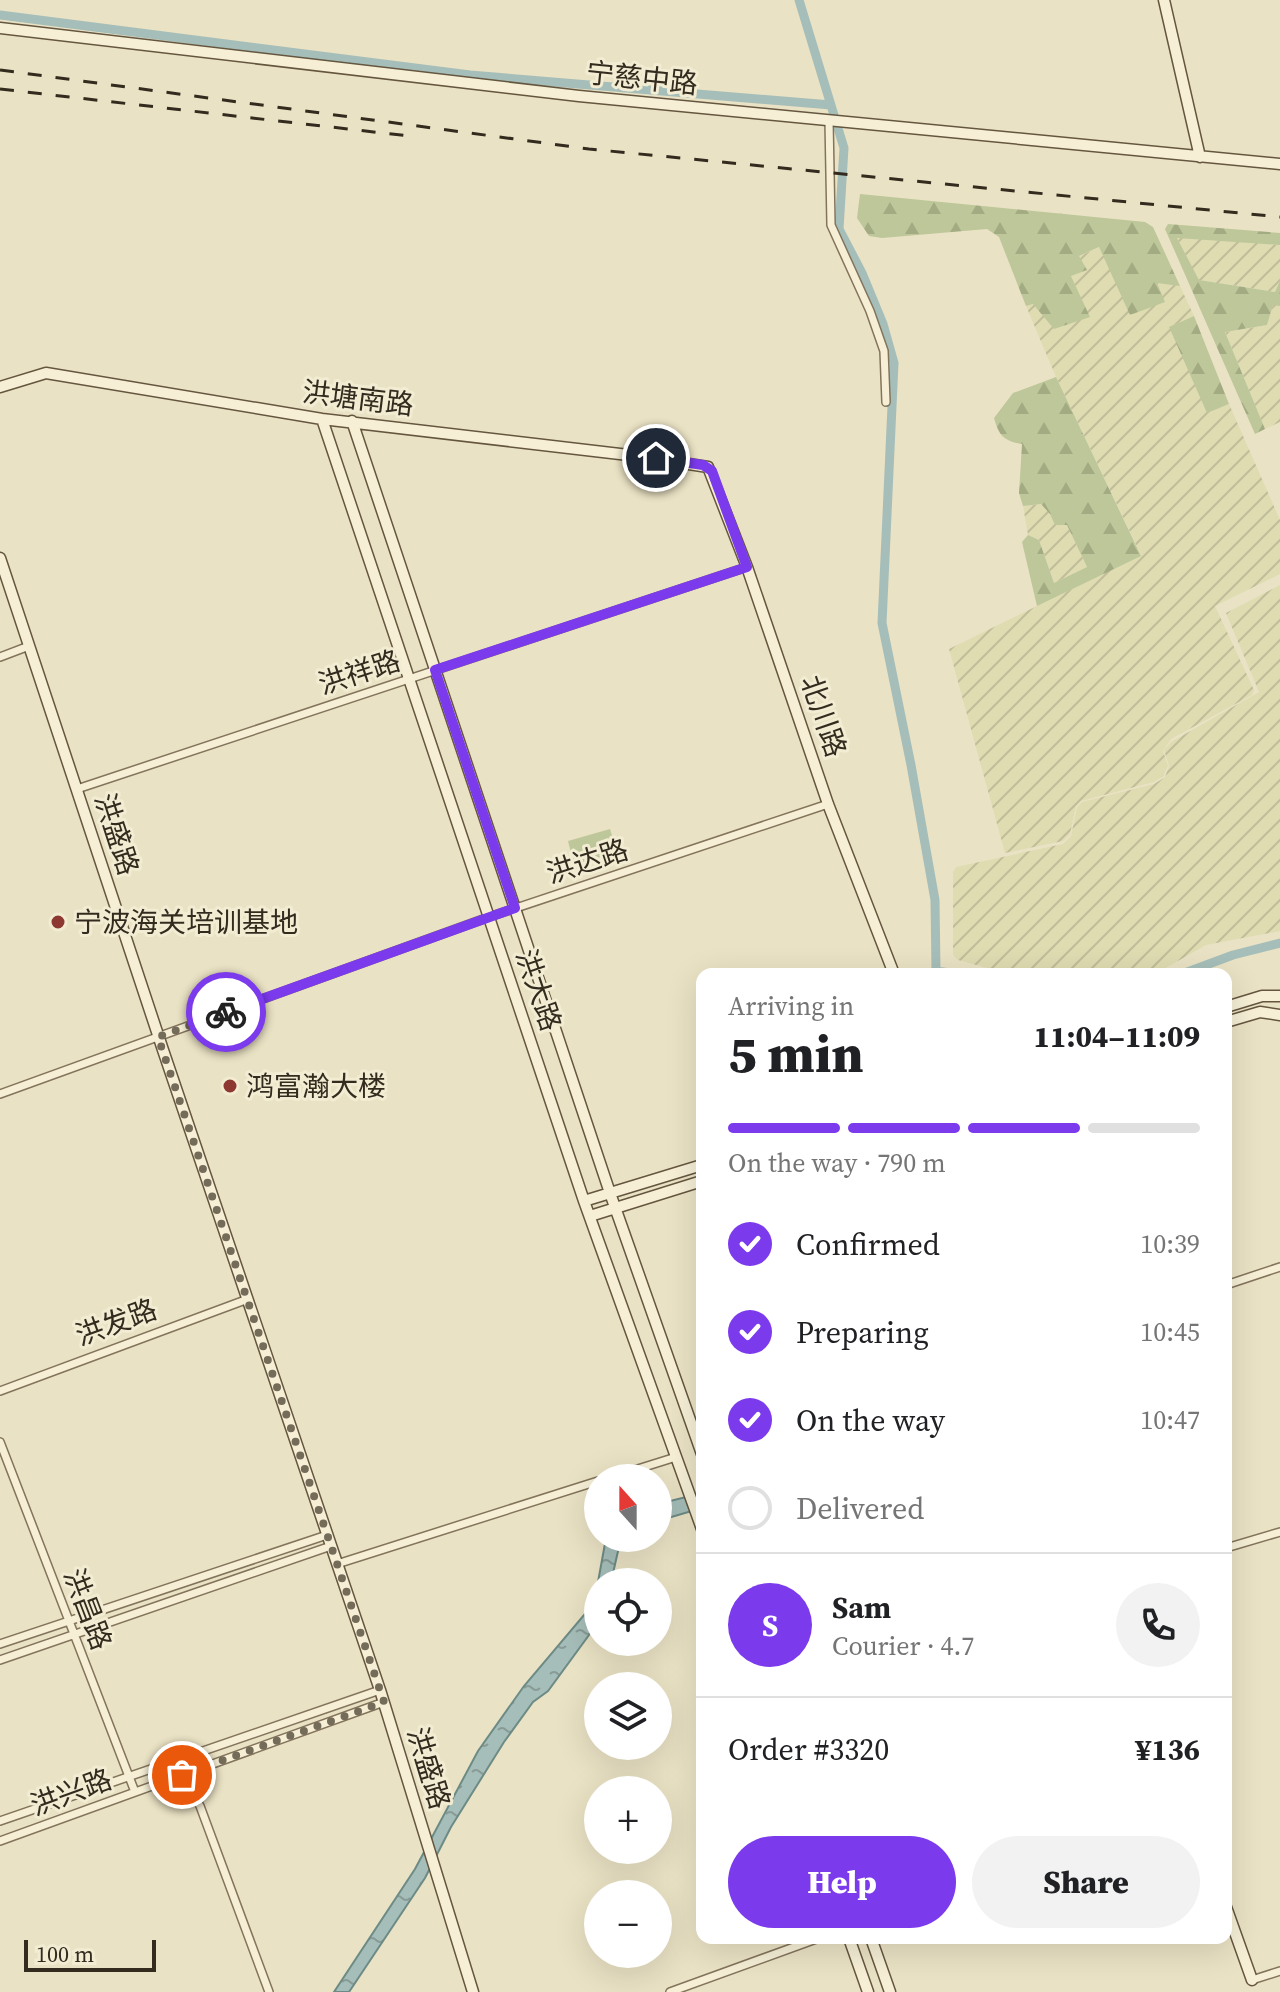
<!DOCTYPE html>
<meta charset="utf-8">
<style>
body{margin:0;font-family:"Source Serif 4","Noto Sans SC",serif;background:#f2f2f2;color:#202124;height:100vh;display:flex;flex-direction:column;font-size:30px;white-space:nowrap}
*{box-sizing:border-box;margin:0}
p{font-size:26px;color:#757577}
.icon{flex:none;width:44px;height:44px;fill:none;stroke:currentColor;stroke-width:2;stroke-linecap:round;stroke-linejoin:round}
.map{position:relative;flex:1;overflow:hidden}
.details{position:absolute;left:696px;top:968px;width:536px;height:976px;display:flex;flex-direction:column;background:#fff;border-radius:16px;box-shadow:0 8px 32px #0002}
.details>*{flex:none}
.needle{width:52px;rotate:339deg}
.tools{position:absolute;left:584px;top:1464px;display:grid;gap:16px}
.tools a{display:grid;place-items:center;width:88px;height:88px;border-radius:50%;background:#fff;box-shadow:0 8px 32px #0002;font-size:40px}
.scale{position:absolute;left:24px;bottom:20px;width:132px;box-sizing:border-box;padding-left:8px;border:4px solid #342b1f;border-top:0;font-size:22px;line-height:28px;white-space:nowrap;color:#342b1f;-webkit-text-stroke:6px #f2ecd3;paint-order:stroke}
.pin{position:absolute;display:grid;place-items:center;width:68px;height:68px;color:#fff;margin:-34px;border:4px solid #fff;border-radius:50%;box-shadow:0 2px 8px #0007}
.courier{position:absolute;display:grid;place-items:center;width:80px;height:80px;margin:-40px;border:6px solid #7c3aed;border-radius:50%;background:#fff;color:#222;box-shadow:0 2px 10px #0007}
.overview em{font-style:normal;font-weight:800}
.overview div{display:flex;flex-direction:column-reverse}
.overview{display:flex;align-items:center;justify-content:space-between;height:136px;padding:0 32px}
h1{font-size:52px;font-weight:800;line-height:60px}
.bar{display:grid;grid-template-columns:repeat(4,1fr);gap:12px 8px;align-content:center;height:96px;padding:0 32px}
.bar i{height:10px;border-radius:6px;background:#e0e0e0}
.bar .current{background:#7c3aed}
.bar p{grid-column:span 4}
.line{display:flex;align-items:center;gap:20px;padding:0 32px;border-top:2px solid #e0e0e0}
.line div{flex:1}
.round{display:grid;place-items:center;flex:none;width:84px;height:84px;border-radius:42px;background:#f2f2f2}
ol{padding:0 32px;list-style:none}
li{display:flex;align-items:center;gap:24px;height:88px}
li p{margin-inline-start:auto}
li .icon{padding:8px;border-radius:50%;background:#7c3aed;color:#fff;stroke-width:4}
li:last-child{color:#757577}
li i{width:44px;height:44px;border:4px solid #e0e0e0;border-radius:50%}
.primary-button{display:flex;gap:16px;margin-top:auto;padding:16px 32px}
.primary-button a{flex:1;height:92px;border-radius:48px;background:#7c3aed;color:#fff;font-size:32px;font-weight:800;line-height:92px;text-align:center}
.primary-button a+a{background:#f2f2f2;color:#202124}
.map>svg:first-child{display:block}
.farmland{fill:url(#farmland-furrows)}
.green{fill:#bdc799}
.forest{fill:url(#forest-firs)}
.water{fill:url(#water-ripples);stroke:#6d8b86;stroke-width:2}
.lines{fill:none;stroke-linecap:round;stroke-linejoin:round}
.canal{stroke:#a6beb9;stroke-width:9}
.street-casing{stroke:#83745c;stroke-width:10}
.secondary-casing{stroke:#65563f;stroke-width:13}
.street{stroke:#f6efd6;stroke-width:7}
.secondary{stroke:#f6efd6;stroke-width:10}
.rail{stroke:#342b1f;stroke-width:3;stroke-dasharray:14 14;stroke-linecap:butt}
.done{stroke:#746b59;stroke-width:8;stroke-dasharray:0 14.4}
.route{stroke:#7c3aed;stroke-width:10}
.poi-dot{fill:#8d3931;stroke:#f2ecd3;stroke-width:3}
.labels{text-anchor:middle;stroke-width:6;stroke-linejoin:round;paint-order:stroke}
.street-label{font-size:28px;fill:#342b1f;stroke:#f2ecd3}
.poi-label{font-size:28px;fill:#342b1f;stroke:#f2ecd3;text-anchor:start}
</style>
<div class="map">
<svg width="1280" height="1992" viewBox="0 0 1280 1992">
<defs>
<pattern id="farmland-furrows" width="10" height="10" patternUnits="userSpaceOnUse" patternTransform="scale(2)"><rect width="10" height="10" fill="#dfdcb2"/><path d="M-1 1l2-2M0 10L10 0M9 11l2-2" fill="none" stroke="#c0bd99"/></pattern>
<pattern id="forest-firs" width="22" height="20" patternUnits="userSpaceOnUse" patternTransform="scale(2)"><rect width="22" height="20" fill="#bdc799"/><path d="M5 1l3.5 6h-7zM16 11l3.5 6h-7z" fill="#a3ab83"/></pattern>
<pattern id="water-ripples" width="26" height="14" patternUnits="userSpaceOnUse" patternTransform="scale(2)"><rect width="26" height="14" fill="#a6beb9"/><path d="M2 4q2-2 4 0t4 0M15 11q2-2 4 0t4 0" fill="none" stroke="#889b96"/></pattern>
</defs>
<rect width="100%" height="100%" fill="#eae2c4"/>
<path class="farmland" d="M1179,236L1280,245V281L1276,292L1198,280L1177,238Z
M1100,247L1157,282L1180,286L1194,316L1170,327L1207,412L1229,404L1280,520V574L1215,606L1254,690L1252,695L1171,739L1163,751L1168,766L1163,776L1154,782L1081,801L1076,806L1070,834L1063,841L1005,853L949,649L1141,555L1056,377L1026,306L1033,304L1089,316L1071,276L1079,256Z
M1273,304L1280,306V422L1265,429L1225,332L1267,325Z
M1041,504L1067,525L1087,567L1054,583L1039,540L1028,535L1023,506Z
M1280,585V931L1206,945L1155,974H1009L958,960L953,955V872L956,867L1063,844L1071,836L1077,807L1082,802L1154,784L1165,777L1169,766L1164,750L1171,742L1259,692L1226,613Z"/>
<path class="green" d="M610,829L617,852L574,865L568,841Z"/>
<path class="forest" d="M860,194L1145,222L1153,227L1180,286L1157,283L1165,302L1130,315L1099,247L1079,256L1087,270L1071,276L1090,317L1054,329L1033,304L1026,306L999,237L987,229L882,238L869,236L857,218Z
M1168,224L1280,233V245L1177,238L1199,280L1275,292L1280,281V306L1273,305L1267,325L1225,332L1265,429L1255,434L1165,229Z
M1194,316L1229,404L1207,413L1169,327Z
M1056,377L1141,556L1037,606L1022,542L1028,535L1039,540L1054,583L1087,567L1067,525H1055L1050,514L1041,504L1023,506L1019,493L1022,444C1004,441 999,436 994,418L1013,393Z"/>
<path class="water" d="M702,1493V1508L658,1521V1504Z
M606,1538H621L611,1582H598Z
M598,1584V1618L589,1635L548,1691L533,1702L504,1742L451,1827L425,1878L349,1992H334L415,1869L478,1751L524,1686L590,1608Z"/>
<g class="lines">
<path class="canal" d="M799,0L844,148L839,229L862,273L883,324L894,363L882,623L911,765L935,900L936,971
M0,15L470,75L831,105
M926,974L936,971L957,974
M1182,974L1233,955L1280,943"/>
<g class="street-casing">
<path id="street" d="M829,121L831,225L870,311L884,351L886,402
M0,657L29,646
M77,789L747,567
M0,1094L489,917L828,804
M1226,1285L1280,1267
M0,1391L248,1299
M0,1442L135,1792
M609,1478L676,1457
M1226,1548L1280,1532
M337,1564L598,1481
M0,1644L327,1535
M0,1660L331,1546
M182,1775L200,1806L269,1992
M0,1821L380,1690
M0,1841L384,1702
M1252,1980L1280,1971
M670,1992L819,1938"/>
</g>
<g class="secondary-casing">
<path id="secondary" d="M1164,0L1200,157
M0,28L579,96L1280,164
M0,387L46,373L322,419L637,456L708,467L747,567L828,804L894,974
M322,419L584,1201L702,1529
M352,421L610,1193L702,1454
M0,558L163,1050L380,1690L473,1992
M1226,1007L1262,996H1280
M1226,1022L1260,1012L1280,1015
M584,1201L702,1165
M590,1216L702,1181
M1226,1907L1252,1980
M849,1938L868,1992
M871,1938L890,1992"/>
</g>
<use href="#street" class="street"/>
<use href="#secondary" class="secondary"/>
<path class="rail" d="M0,70L589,149L1280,217
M0,89L409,136"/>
</g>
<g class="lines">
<path class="done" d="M182,1775L384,1702L158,1037L226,1012"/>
<path class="route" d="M226,1012L515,908L435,670L747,567L712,471L703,465L656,458"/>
</g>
<g class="poi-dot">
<circle cx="58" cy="922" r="8"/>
<circle cx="230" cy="1086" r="8"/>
</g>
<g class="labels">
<g class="street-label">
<text transform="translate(642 78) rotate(6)" y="10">宁慈中路</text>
<text transform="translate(358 398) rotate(7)" y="10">洪塘南路</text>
<text transform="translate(359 672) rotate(-18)" y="10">洪祥路</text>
<text transform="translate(824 716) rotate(71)" y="10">北川路</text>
<text transform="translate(117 834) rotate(72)" y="10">洪盛路</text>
<text transform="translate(587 861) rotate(-18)" y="10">洪达路</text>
<text transform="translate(539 990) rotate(71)" y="10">洪大路</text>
<text transform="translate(116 1322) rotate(-20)" y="10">洪发路</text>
<text transform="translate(88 1609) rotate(69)" y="10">洪昌路</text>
<text transform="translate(429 1768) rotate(73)" y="10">洪盛路</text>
<text transform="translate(71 1792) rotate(-20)" y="10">洪兴路</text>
</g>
<g class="poi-label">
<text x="74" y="932">宁波海关培训基地</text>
<text x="246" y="1096">鸿富瀚大楼</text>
</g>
</g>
</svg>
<div class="tools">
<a><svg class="needle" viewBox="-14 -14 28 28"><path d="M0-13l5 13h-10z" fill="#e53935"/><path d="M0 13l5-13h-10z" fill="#757577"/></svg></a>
<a><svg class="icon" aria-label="locate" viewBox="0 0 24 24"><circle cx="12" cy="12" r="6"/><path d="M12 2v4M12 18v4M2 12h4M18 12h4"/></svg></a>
<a><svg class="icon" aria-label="layers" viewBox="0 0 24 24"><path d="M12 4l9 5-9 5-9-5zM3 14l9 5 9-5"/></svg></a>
<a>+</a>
<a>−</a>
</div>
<div class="scale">100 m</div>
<div class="pin" style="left:182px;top:1775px;background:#ea580c"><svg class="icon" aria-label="bag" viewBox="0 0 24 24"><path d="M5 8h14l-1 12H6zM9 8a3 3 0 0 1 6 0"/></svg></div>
<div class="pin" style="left:656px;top:458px;background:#1f2937"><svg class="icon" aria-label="home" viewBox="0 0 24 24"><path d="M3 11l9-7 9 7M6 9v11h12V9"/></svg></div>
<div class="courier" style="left:226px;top:1012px"><svg class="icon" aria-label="bike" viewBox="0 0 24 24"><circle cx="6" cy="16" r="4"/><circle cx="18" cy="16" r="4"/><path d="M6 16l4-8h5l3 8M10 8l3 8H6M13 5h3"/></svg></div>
<section class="details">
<div class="overview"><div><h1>5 min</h1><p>Arriving in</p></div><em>11:04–11:09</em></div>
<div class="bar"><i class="current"></i><i class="current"></i><i class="current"></i><i></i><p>On the way · 790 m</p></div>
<ol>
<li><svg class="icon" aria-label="check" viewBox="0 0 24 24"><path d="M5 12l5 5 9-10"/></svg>Confirmed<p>10:39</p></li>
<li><svg class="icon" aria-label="check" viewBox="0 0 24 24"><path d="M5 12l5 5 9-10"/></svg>Preparing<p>10:45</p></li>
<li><svg class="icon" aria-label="check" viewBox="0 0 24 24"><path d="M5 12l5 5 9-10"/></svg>On the way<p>10:47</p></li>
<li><i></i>Delivered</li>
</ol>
<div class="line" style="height:144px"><b class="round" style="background:#7c3aed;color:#fff">S</b><div><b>Sam</b><p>Courier · 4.7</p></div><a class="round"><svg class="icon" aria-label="phone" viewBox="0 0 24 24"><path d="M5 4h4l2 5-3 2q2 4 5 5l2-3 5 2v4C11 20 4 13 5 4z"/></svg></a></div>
<div class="line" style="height:104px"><div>Order #3320</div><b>¥136</b></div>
<div class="primary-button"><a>Help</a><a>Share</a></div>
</section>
</div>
